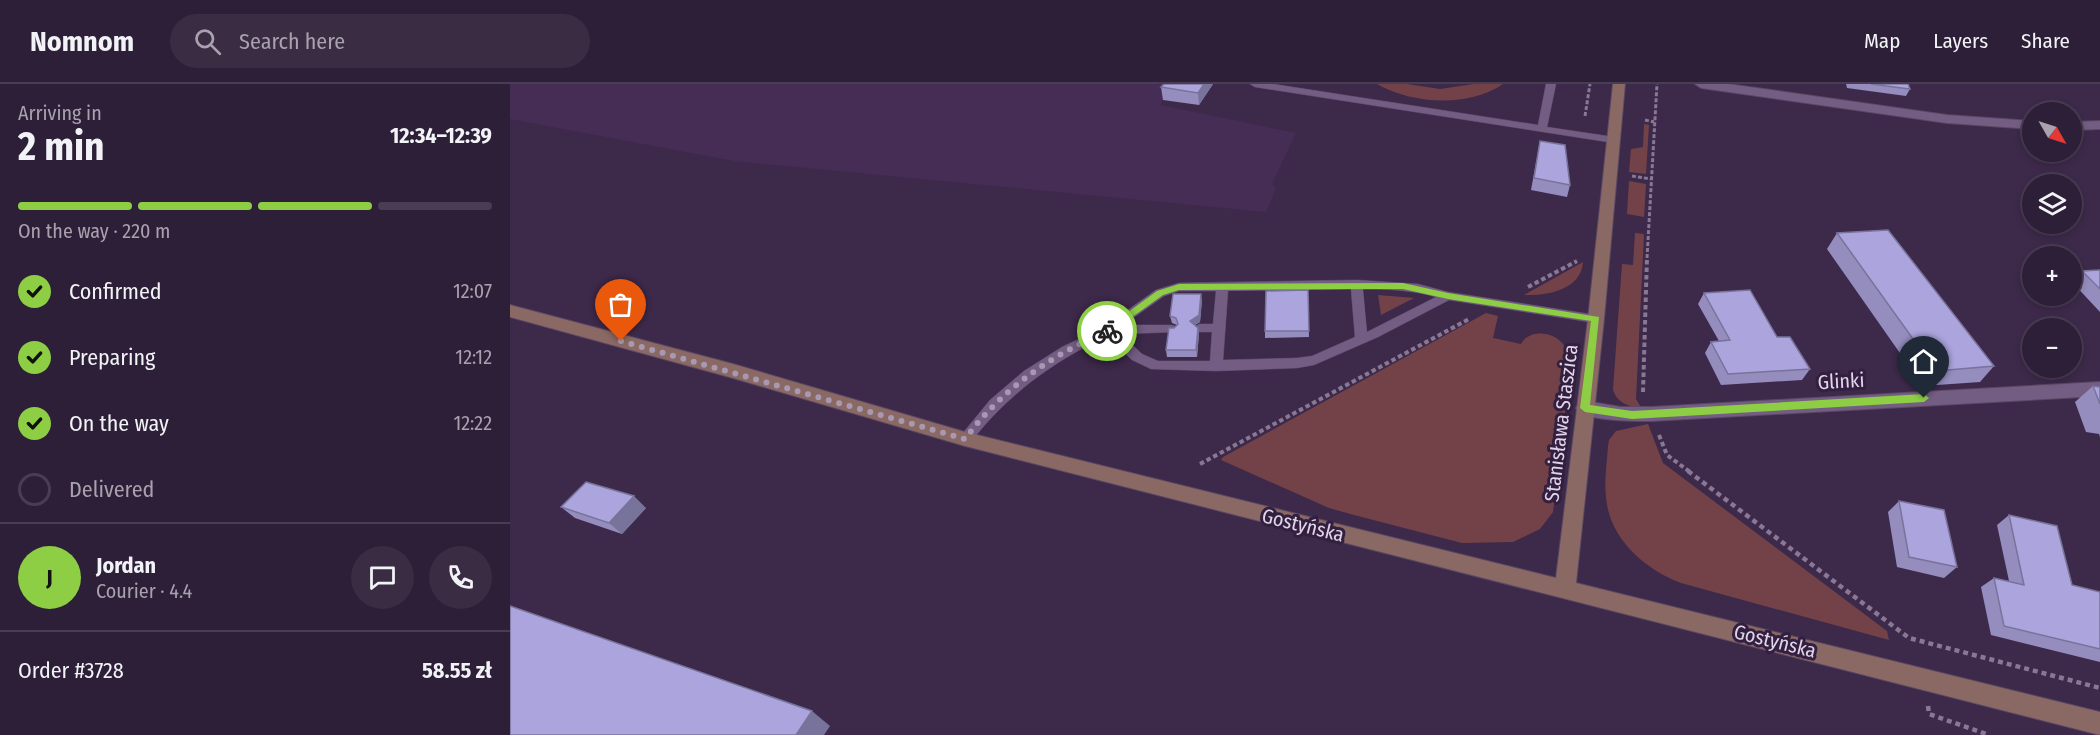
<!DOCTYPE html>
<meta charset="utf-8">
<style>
body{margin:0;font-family:"Fira Sans Condensed",sans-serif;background:#3a2c43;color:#f1f3f6;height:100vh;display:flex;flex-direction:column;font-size:22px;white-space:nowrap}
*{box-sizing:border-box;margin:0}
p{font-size:20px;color:#a7a2ae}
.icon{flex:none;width:33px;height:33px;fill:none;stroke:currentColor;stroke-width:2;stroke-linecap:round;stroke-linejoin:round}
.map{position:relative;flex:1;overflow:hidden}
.sheet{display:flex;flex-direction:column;background:#2e1f38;width:510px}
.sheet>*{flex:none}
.needle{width:39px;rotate:129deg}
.buttons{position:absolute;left:1512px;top:18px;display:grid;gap:12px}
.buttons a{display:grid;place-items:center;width:60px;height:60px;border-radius:50%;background:#2e1f38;box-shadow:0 3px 9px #0003,0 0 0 2px #493d53;font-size:30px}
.pin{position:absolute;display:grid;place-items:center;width:51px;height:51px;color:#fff;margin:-62px -26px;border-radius:50% 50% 50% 0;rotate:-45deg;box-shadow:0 0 6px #0007}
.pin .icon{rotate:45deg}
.courier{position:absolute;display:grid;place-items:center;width:60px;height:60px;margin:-30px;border:4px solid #8dce44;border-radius:50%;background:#fff;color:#222;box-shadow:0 2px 8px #0007}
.summary em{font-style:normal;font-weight:700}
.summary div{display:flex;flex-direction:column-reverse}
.summary{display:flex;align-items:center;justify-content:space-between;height:102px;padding:0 18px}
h1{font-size:39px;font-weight:700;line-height:45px}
.bar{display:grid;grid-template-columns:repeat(4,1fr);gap:9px 6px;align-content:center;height:72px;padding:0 18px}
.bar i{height:8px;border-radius:4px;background:#493d53}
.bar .selected{background:#8dce44}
.bar p{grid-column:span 4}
.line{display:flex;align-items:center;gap:15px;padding:0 18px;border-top:2px solid #493d53}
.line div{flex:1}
.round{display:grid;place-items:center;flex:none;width:63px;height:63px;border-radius:32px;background:#3a2c43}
ol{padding:0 18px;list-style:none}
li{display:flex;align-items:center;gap:18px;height:66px}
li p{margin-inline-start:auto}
li .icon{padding:6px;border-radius:50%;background:#8dce44;color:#111;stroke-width:4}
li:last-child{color:#a7a2ae}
li i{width:33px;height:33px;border:3px solid #493d53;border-radius:50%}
header{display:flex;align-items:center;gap:36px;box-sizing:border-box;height:84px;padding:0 30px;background:#2e1f38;border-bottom:2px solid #493d53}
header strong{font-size:28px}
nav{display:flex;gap:33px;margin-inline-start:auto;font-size:21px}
.search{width:420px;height:54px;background:#3a2c43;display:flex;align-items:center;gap:15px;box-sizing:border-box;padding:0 21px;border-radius:33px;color:#a7a2ae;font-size:22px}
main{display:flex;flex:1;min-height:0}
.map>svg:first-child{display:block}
.built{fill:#462d55}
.green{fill:#734249}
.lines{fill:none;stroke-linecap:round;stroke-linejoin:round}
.lane-casing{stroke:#594764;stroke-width:1}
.street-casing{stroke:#594764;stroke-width:2}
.secondary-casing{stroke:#594764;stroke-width:2}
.path-far2{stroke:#887893;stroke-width:3;stroke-dasharray:4 2;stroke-linecap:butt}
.path-far1{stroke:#887893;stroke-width:4;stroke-dasharray:4.5 3;stroke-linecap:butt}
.path{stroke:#887893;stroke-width:4.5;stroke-dasharray:5 4;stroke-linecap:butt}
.lane{fill:#735d82;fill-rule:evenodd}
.street{fill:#735d82;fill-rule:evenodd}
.secondary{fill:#8a6863;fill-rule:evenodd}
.wall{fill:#948dbe}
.shaded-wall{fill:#78739b}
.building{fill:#aca4dd;stroke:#78739b;stroke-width:1.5}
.route{fill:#8dce44}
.done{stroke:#a899b2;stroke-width:6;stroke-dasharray:0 10.8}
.labels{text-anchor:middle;stroke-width:6;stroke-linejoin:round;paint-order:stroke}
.street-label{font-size:20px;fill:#e1d5ea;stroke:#331f3f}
</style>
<header>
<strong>Nomnom</strong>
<div class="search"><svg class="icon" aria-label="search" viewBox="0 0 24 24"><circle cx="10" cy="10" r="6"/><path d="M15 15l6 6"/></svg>Search here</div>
<nav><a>Map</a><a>Layers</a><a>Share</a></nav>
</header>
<main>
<section class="sheet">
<div class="summary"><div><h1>2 min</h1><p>Arriving in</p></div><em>12:34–12:39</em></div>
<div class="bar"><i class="selected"></i><i class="selected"></i><i class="selected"></i><i></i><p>On the way · 220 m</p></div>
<ol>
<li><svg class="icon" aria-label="check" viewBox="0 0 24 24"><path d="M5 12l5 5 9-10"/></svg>Confirmed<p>12:07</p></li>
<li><svg class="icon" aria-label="check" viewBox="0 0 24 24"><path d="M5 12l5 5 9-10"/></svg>Preparing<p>12:12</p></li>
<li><svg class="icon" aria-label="check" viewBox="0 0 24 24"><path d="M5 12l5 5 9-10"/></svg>On the way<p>12:22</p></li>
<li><i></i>Delivered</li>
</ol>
<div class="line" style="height:108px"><b class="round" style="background:#8dce44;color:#111">J</b><div><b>Jordan</b><p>Courier · 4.4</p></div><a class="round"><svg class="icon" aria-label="chat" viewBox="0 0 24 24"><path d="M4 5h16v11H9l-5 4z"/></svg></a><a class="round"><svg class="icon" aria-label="phone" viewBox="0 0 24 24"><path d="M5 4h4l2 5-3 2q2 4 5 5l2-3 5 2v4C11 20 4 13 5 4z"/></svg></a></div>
<div class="line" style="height:78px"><div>Order #3728</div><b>58.55 zł</b></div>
</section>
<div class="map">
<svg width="1590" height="651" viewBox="0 0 1590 651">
<rect width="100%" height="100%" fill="#3d294a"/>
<path class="built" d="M0,0H664L650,21L786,49L762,100L766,105L756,128L224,77L0,35Z"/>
<path class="green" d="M867,0H897L930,5L964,0H993C958,24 902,20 867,0Z
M1134,40L1139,41L1136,90L1119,88L1121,65L1133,63Z
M1119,97L1136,100L1134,133L1117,130Z
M1125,149L1134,150L1126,315L1132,325C1119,322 1106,319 1103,305L1112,180L1123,181Z
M1073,178C1071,206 1037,212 1014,211Z
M868,211L904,214L871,231Z
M976,229L988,232L983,254L1011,260C1019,245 1043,247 1053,260C1059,268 1060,277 1060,288L1043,428L1030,445L1003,458L952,459L844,431L819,424L711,376L713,373Z
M1138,340L1153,379L1377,547L1379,556L1171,499C1134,485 1099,454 1096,413C1094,396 1097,379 1098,362L1099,356L1106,347Z"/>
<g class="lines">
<g class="lane-casing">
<path id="lane" d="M740,0H763L1028,41L1036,0H1046L1037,43L1104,53L1109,56L1104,59L745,3Z
M847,196L908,200L938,208L1086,231L1092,235L1086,239L939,216L868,253L804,281L787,284L706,287L641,285L622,276L597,252C542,278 497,311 460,359H450L448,355L480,316L514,287L552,263L594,243L646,206L669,199ZM841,205L845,253L802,272L787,274L713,276L718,207ZM853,205C878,205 902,206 926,213L857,248ZM669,207H706L703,240H689L683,244L689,248H702L700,277H648L632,270L611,250L665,248L667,245L665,242L661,241H613L654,212Z"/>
</g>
<g class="street-casing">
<path id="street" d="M1185,0H1218L1437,31L1522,37V45L1437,39L1191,4Z
M1590,37V45L1562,46V38Z
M1590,298V312L1142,337C1117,337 1092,337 1069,329L1066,324L1069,319L1075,317L1111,323H1142Z"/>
</g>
<g class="secondary-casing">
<path id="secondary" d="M1103,0H1115L1094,235L1066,499L1590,628V651L455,362L223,294L0,233V221L223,280L455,348L1046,494L1078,235Z"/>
</g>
<path class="path-far2" d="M1075,32L1080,0
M1135,36L1144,38
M1122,92L1141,95
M1137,174L1147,0"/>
<path class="path-far1" d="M1018,203L1067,177
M1133,308L1137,173
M1149,351L1157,371L1180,388
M690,380L959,235"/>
<path class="path" d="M1178,387L1399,554L1590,604
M1418,622L1419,630L1479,651"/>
<use href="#lane" class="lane"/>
<use href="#street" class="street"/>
<use href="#secondary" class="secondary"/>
</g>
<path class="wall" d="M703,0L689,21L653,16L651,3Z
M1336,0H1398L1400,5L1396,12L1337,4Z
M1030,57L1060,101L1057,113L1021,106Z
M1327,149L1484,282L1470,298L1413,302L1317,165Z
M1590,186V228L1562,198L1572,187Z
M798,206L799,253L755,254V247Z
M1194,209L1267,253L1300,285L1292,296L1211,301L1195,269L1201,258L1209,257L1188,220Z
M692,216L690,238L685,241L688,244L689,250L687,273H657L656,266L664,244L667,241L662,239L660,232Z
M1583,302L1590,303V353L1589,350L1576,348L1565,318Z
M1389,417L1447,483L1434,494L1387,483L1378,428Z
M51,423L136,424L112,450L65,434Z
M1499,431L1562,501L1590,508V578L1481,551L1471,503L1484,494L1499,497L1487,441Z"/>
<path class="shaded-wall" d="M694,0H703L689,21L688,9Z
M691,210L692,216L690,238L681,243L680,237Z
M688,244L689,250L687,273L686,266Z
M124,412L136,424L112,450L99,439Z
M302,627L320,642L314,651H286Z"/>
<path class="building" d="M654,0H694L688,9L651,3Z
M1361,0H1398L1400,5Z
M1030,57L1055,61L1060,101L1024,94Z
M1378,146L1484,282L1426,287L1327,149Z
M1590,186V205L1572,187Z
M798,206L799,247H755L756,207Z
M1240,206L1267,253H1280L1300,285L1218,290L1201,258L1220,256L1194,209Z
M663,210H691L689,231L680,237L688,244L686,266H656L659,244H664L668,240L666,234L660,232Z
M1583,302L1590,303V320Z
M76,398L124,412L99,439L51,423Z
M1389,417L1434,426L1447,483L1399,473Z
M1499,431L1547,442L1562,501L1590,508V565L1494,542L1484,494L1514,501Z
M0,522L302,627L286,651H0Z"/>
<path class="route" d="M893,199L938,209L1089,233L1080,321L1122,327L1414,310L1419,314L1414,318L1122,335L1075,328L1070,324L1081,237L938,215L893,205L669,206L653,211L600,249L597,250L592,247L647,207L669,200Z"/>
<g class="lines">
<path class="done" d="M111,257L455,355C492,305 540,272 597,247"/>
</g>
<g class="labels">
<g class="street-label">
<text transform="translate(1331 297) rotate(-3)" y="7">Glinki</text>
<text transform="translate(1051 339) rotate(-83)" y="7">Stanisława Staszica</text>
<text transform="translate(793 441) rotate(14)" y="7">Gostyńska</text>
<text transform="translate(1265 557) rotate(14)" y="7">Gostyńska</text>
</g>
</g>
</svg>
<div class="buttons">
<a><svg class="needle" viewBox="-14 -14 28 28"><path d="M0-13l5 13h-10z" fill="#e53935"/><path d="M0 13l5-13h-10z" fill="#a7a2ae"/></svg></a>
<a><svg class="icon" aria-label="layers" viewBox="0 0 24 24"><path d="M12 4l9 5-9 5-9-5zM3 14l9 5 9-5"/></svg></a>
<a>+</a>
<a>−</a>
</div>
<div class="pin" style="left:111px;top:257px;background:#ea580c"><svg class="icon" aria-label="bag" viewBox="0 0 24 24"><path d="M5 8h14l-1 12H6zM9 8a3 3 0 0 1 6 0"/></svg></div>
<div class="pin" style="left:1414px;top:314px;background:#1f2937"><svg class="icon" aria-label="home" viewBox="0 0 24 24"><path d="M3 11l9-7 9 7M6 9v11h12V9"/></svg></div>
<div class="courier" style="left:597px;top:247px"><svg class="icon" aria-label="bike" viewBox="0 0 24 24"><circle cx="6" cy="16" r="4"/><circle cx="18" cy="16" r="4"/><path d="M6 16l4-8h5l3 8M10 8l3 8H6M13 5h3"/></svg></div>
</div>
</main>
